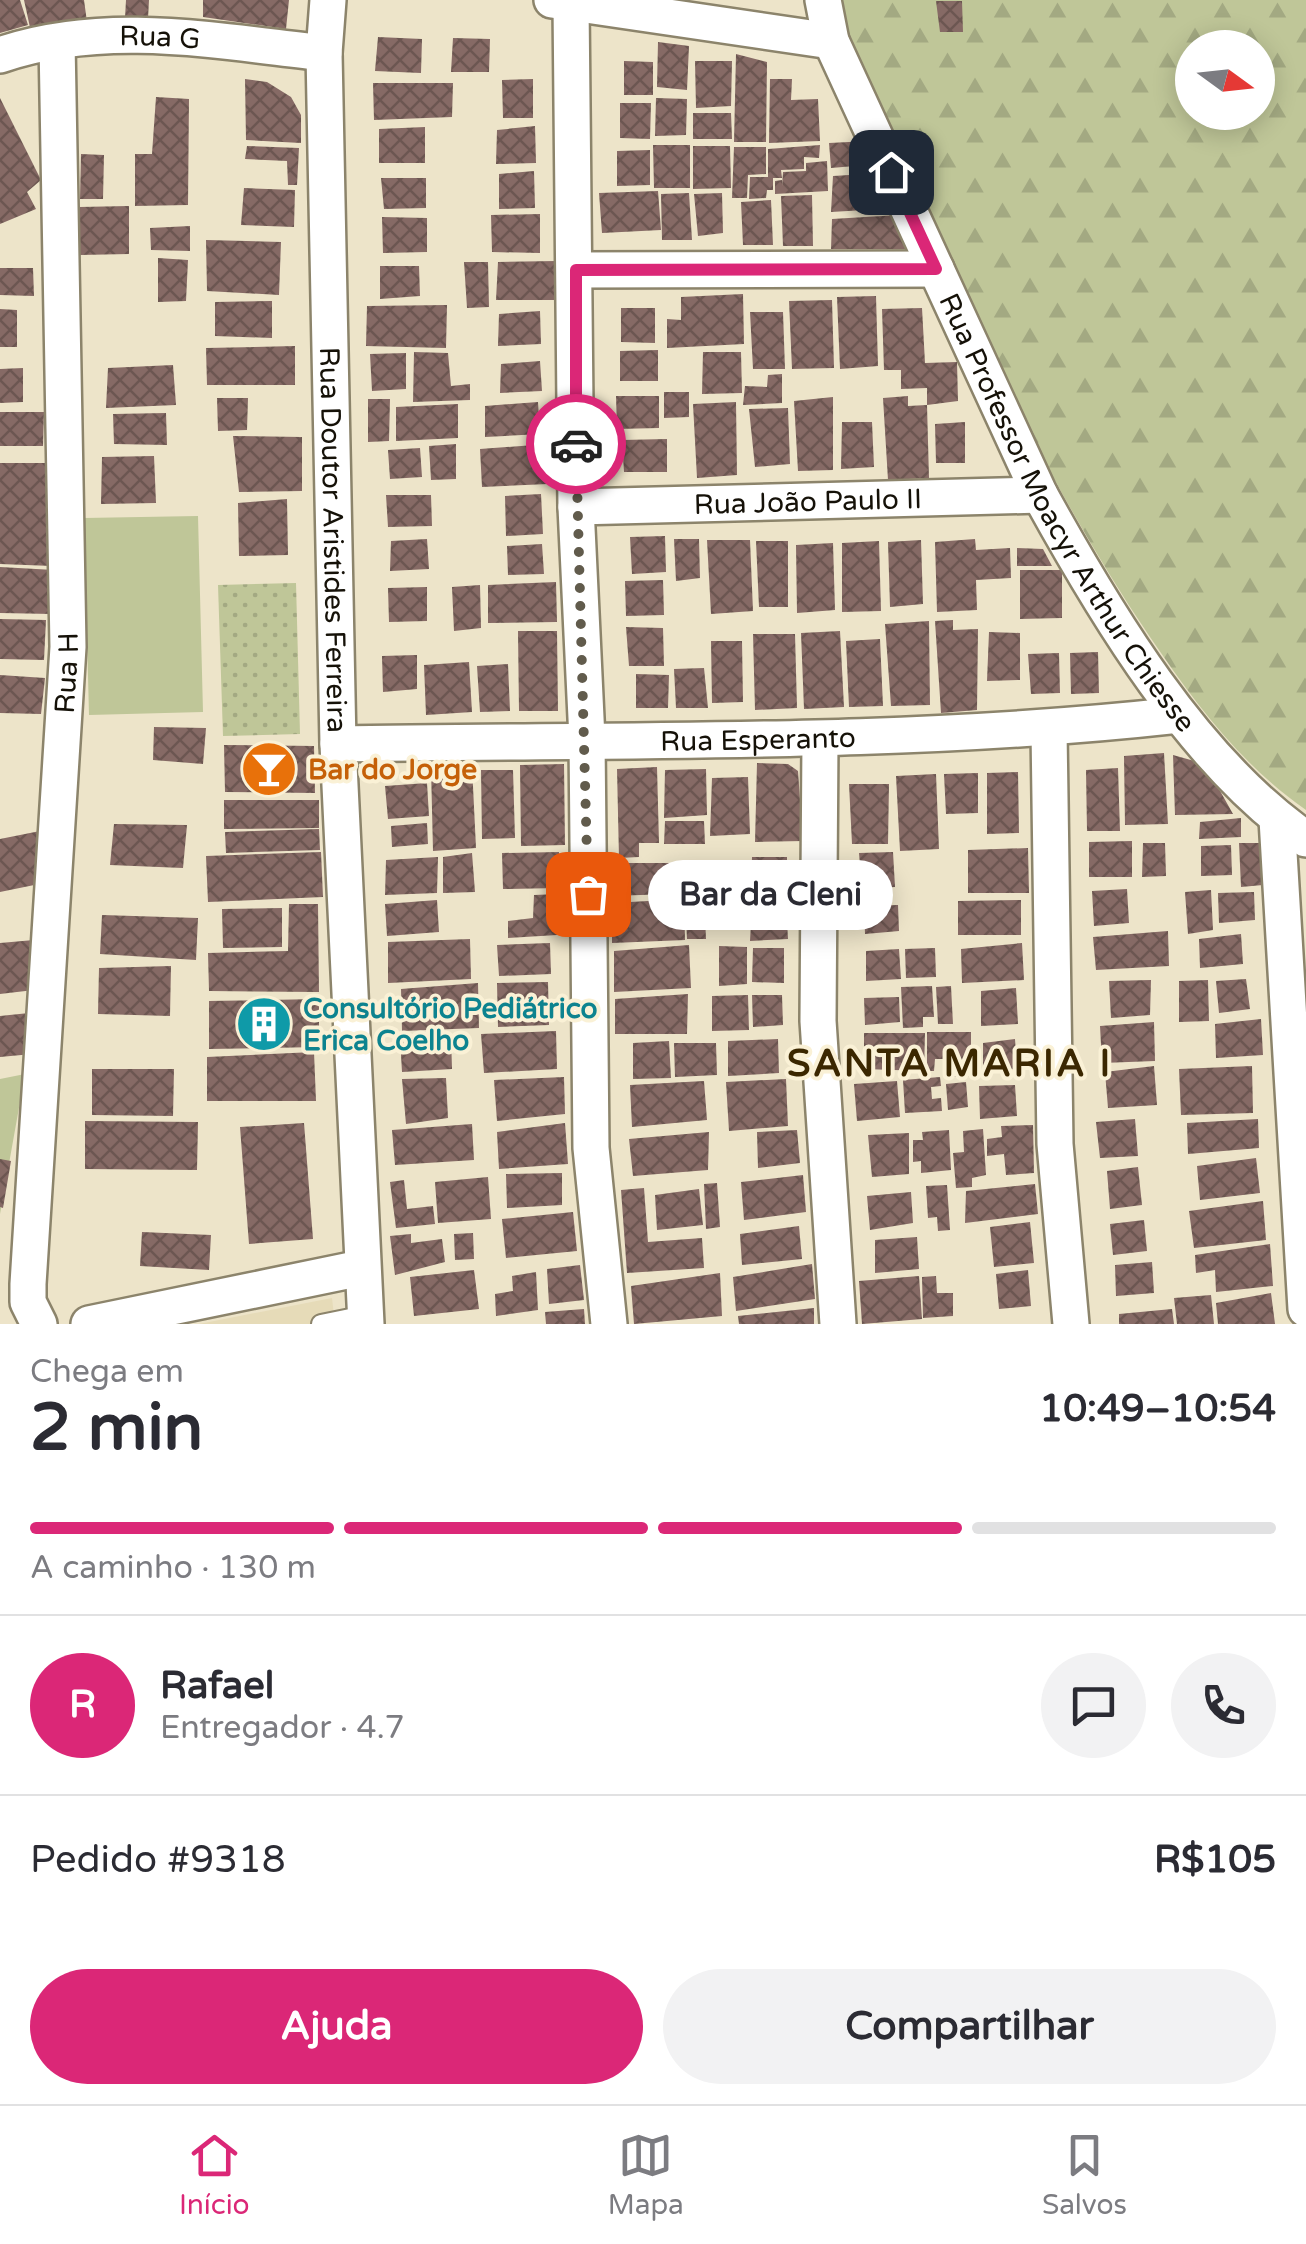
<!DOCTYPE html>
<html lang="pt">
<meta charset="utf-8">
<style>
body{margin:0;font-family:"Varela Round",sans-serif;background:#f2f2f3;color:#2b2b33;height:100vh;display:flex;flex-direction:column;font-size:38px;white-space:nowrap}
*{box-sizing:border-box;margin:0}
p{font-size:32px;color:#7c7c81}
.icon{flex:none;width:55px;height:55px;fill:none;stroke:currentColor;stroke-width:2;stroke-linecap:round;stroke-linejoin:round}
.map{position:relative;height:1324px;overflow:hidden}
.sheet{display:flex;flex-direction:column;background:#fff;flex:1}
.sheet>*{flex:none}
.needle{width:65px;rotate:105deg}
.tools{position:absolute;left:1175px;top:30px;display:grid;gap:20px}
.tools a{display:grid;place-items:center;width:100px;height:100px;border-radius:50%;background:#fff;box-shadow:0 5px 25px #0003;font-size:50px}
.pin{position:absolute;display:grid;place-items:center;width:85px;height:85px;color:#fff;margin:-42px;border-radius:20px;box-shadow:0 5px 15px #0006}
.courier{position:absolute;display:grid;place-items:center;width:100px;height:100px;margin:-50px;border:8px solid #db2777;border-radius:50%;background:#fff;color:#222;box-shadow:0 2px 12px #0007}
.bubble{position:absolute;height:70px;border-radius:35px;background:#fff;box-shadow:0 5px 25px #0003;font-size:32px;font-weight:800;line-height:70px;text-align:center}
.head em{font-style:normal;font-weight:800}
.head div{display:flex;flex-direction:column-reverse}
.head{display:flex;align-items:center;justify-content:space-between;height:170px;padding:0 30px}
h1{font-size:65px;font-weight:800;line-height:75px}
.bar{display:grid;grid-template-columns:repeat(4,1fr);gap:15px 10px;align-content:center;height:120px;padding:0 30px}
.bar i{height:12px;border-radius:8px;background:#e1e1e2}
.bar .selected{background:#db2777}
.bar p{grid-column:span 4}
.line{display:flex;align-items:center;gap:25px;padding:0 30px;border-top:2px solid #e1e1e2}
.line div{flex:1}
.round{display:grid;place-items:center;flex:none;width:105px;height:105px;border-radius:52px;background:#f2f2f3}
.button{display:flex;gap:20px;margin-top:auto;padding:20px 30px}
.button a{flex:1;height:115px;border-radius:60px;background:#db2777;color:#fff;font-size:40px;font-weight:800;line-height:115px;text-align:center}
.button a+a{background:#f2f2f3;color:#2b2b33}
.tab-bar{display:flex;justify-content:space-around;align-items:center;height:140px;border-top:2px solid #e1e1e2;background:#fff;font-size:28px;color:#7c7c81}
.tab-bar a{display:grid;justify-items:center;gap:5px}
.tab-bar .selected{color:#db2777}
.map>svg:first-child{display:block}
.built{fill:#e6dbb8}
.grass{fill:#bfc698}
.forest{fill:url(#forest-firs);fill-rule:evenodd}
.park{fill:url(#park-dots)}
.building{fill:url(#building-cross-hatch)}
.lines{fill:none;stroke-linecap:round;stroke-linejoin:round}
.lane-casing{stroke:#8c846b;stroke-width:22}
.street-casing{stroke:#8c846b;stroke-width:40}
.lane{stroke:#fff;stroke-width:18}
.street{stroke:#fff;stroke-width:35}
.done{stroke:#615b4c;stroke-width:10;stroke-dasharray:0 18}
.route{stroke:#db2777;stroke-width:12}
.labels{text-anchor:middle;stroke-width:8;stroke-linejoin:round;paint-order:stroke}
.street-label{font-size:28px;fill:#151108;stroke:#faf1d6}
.food-label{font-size:28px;font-weight:bold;fill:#c56008;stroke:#faf1d6;text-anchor:start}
.culture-label{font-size:28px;font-weight:bold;fill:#0d838f;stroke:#faf1d6;text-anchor:start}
.district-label{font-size:38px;font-weight:bold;letter-spacing:2.5px;fill:#3b2700;stroke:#faf1d6}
</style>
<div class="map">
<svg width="1306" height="1324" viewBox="0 0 1306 1324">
<defs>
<pattern id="forest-firs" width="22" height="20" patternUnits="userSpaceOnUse" patternTransform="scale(2.5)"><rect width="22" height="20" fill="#bfc698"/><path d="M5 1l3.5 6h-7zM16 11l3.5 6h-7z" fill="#a3a982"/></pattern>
<pattern id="park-dots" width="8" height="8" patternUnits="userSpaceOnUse" patternTransform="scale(2.5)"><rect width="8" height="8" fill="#bfc698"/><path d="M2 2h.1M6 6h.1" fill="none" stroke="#a3a982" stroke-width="1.8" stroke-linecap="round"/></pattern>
<pattern id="building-cross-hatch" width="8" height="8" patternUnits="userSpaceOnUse" patternTransform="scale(2.5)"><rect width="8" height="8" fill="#866a65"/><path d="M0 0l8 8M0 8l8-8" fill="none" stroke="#6c5651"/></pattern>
</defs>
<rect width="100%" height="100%" fill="#ede4c9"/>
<path class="built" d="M332,1298L335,1324H199Z"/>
<path class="grass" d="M198,516L203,712L89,715L84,518Z
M25,1074L0,1214V1079Z"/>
<path class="forest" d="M837,0H1306V810C1241,765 1194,702 1150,637C1027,456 942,250 850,52ZM1192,48H1258V112H1192Z"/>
<path class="park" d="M296,583L300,734L223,736L218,585Z"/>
<path class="building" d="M0,0H20L28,25L0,33Z
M24,0H84L87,22L31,32Z
M126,0H149L148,19L125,18Z
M203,0H289L286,29L203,17Z
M936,1H962L963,32H940Z
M378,37L422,39L421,73L375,71Z
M453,38L490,39L489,72H451Z
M658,42L689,46L687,90L657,87Z
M736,54L767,62L766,142H734Z
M624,61L653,62V95H624Z
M695,61H732L731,106L696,108Z
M245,79L267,82L291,97L301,115V143L246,140Z
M533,79V118H503L502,80Z
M770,79H792L791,100L818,99L820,141L769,143Z
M373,83H453L452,117L374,120Z
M156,97L189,99L188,205L135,206V154H152Z
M0,98L41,180L27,192L36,209L0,224Z
M656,98L687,99L686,135L655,136Z
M620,103H651L650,139L620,138Z
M693,113H731L732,139H693Z
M535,126L536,163L496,164L497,130Z
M425,127V163H379V129Z
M869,141L878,164L831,168L829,143Z
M653,145H690V188H654Z
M820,145L819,158L804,157V169L781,170L782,178H773V190H767L766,198L749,199L750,177H768V149Z
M247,146L299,148L297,185H288L287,161L245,159Z
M693,146H730L731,188L693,189Z
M734,147H766V174L748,175L747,198H732Z
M650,150V185L617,186V151Z
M81,154L104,155L103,199H80Z
M827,161L828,191L775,194V181L782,180V186L783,172L806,171V163Z
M534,171L535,208L499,209V174Z
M882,173L898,208L831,212L833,176Z
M381,178H426V208L384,209Z
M244,188L295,190L294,227L241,225Z
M658,191L661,230L602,233L599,193Z
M689,193L692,240H662L661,194Z
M722,193L723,233L698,236L694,194Z
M812,195L813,246H783L781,196Z
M771,200L773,245H743L741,202Z
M129,206V254L80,255L79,207Z
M540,214V253L492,252L491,215Z
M899,215L913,249H831L832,219Z
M382,217L427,218V252L383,253Z
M190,226V251L151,250L150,228Z
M206,240L281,242L279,295L207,291Z
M158,258L188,260L186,301L158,302Z
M557,261V300H496L498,262Z
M464,262H488L489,307L467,308Z
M380,266H419L420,296L380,299Z
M0,268H33L34,296L0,295Z
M743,294L744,344L667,348V319L681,320V297Z
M876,296L878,366L840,369L837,297Z
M832,300L834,368L792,369L789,301Z
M272,301V338L215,336V302Z
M447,305L446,348L366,346L367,306Z
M621,308H655V343L621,342Z
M922,308L925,363L957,362L958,401L927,405L929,478L888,480L883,398L908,396V406L927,405V388L901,389V370H884L882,309Z
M0,309L17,310V347H0Z
M540,311L541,344L498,346L499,314Z
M750,312H783L785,369H753Z
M295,346V385H207L206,348Z
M658,350V381H620V351Z
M414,352L448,353L451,386L470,384V400L413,402Z
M703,352H741L742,393L702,394Z
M406,353V389L372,391L370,354Z
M540,361L542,391L500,393L501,364Z
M173,365L176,405L106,408L108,368Z
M23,368V402L0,403V369Z
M782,374V403L743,405L745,386L767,387L768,375Z
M664,392H689V417L664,418Z
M616,396H659V428L617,429Z
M833,397V470L798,471L794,401Z
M217,398H248L247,430L218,431Z
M368,399H390L389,441L368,442Z
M538,402L540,434L485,437V406Z
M736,402L737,475L697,478L693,404Z
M458,404V438L396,441V407Z
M788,408L790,464L755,467L749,409Z
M0,412H44L43,446H0Z
M166,413L167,445L114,444L113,414Z
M842,422H872L874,467L841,469Z
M965,422V463H936L935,424Z
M233,436L302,437V491L239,492Z
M667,439V472H624L622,440Z
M456,444V479L431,480L429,446Z
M548,444V484L482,487L480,449Z
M420,448L422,477L390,479L388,450Z
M154,456L156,503L101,504L102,457Z
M0,463H54L52,566L0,564Z
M541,494L543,534L506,536L505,496Z
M386,495H431L432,526L388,527Z
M287,499L288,555L239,556L238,503Z
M665,536L666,572L632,574L630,537Z
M427,539L429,569L390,571L391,541Z
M674,539H699L700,578L676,581Z
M975,539L976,550L1010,548L1011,578L976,580L977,610L937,612L935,542Z
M707,540H750L753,611L711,614Z
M921,540L923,604L890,607L888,542Z
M756,541H788V607H759Z
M879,541L881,611L842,612V543Z
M833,543L835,610L797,613L796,545Z
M542,544L544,574L508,575L507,546Z
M1017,548L1043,549L1052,566H1017Z
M0,567L54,570L52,614L0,613Z
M1020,570H1062V618L1020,619Z
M663,580L664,615L626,616L625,581Z
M556,582L557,622L488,623V585Z
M480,585L481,628L454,631L452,587Z
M427,587V621L389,622L388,588Z
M0,619L46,620L44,660L0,659Z
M953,620V630L978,629L977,710L941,713L935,621Z
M929,621L930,705L891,706L885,624Z
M626,627L663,628L664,666H629Z
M518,631H557L558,711H519Z
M840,631L844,707L804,709L801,633Z
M989,632L1020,633V680L987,681Z
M753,634H795L797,708L755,710Z
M880,639L883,706L849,707L846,641Z
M711,641H742L743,702L712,703Z
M1098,652L1099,693L1071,694L1070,653Z
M1059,653L1060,693L1031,694L1028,654Z
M417,655V689L383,692L382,656Z
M469,662L472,712L426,715L424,665Z
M508,664L510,711L480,712L477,666Z
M704,668L708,708H676L674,669Z
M636,674L669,675L668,708H636Z
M0,675L45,678L41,714L0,713Z
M154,727L206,728L203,764L153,760Z
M224,745L314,746L315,793L225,792Z
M1164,753L1168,824L1125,825L1124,756Z
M1173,755L1205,764L1233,814L1175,815Z
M757,763L788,764L798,771L803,841L755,842Z
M564,764L565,845L521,846L520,765Z
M472,766L476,848L433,851L431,768Z
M657,767L659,843H639V857L619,858L617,769Z
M1118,768L1120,831H1087L1086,770Z
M706,769L707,815L664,818L665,770Z
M481,770H513L515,838L482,839Z
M1018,772L1019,833L987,834V773Z
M978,773V813L946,814L944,774Z
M936,774L939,849L900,851L896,776Z
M748,777L750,834L710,836L712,778Z
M427,783L429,816L388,819L385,786Z
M849,784H889L888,844H852Z
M224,800H319V828L224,829Z
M1241,818V837L1199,839L1200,822Z
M665,821H704L705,844H664Z
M427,823L428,844L392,847L391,826Z
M114,824L187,825L183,868L110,865Z
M319,829L320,850L226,853L225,832Z
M45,830L44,883L0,892V839Z
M1132,841V877H1089V842Z
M1143,843H1165L1166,876L1142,877Z
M1239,843H1260L1263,885L1241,887Z
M1231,845L1232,875L1201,876V846Z
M1028,848L1029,893H968V850Z
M321,852L323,897L208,902L206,856Z
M559,852V888L503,889L502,853Z
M893,852L895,887L862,889L859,853Z
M472,853L475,892L443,893V857Z
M438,857L437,893L385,895L386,860Z
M752,857H787V893H751Z
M611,863H669V894L612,896Z
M705,881V895L674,896L675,882Z
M1127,889L1129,923L1094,926L1092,891Z
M1211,890L1213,930L1188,934L1185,892Z
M1254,892L1255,920L1219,923L1218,893Z
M558,894L557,935L508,938V921L533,918L534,895Z
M684,899L685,940L612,943V903Z
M437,900L439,932L387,936L385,904Z
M1021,900V935H958V901Z
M289,904H318L319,992L209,991L208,953L288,951Z
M786,904L788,939L750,941L752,905Z
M898,905L899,931L865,934L864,906Z
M282,908V947L223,948L222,909Z
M102,915L198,918L196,960L100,954Z
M705,917L706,939H687L686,918Z
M1168,931L1169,966L1096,970L1093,937Z
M1241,934L1243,964L1200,968L1199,939Z
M470,939L471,979L388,983V942Z
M34,940V990L0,994V943Z
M550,943L551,974L499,976L497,945Z
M1022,943L1024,980L962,983L961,949Z
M689,945L691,988L614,992V951Z
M719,946L747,947V984L719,986Z
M753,948H784V983L752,982Z
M935,948L936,977L906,978L905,949Z
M899,949L901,979L866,981V951Z
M171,966L170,1016L98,1014L99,968Z
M1246,979L1250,1009L1219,1013L1216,981Z
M1151,980L1150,1015L1111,1018L1109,981Z
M1208,980L1209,1021L1179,1022V981Z
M548,982L549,1025L498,1027L497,983Z
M478,983L479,1028L402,1031L401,989Z
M932,986L934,1017H923V1027L903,1028L901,987Z
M951,986L953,1024H938L936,987Z
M1016,988L1018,1024L981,1026V991Z
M688,994L687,1034H615V999Z
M748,995L749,1030L712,1031V996Z
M752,995H782L783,1025L753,1027Z
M899,997L900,1022L865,1025L864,998Z
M319,999V1047L209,1049V1001Z
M29,1013L32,1054L0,1057V1016Z
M1261,1019L1263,1055L1216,1058L1215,1024Z
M1154,1022L1155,1061L1102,1063L1100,1026Z
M556,1031L557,1069L484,1073L481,1034Z
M927,1032H971V1076L945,1077L944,1059H935L934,1071H927Z
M864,1033H925L924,1071L864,1069Z
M451,1036L452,1069L402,1072L400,1038Z
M778,1039L779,1073L728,1076V1041Z
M1015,1039L1017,1069L983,1071V1043Z
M669,1041L671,1078L633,1079V1043Z
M674,1043H716L717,1075L675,1077Z
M314,1052L316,1101H207V1057Z
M1154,1066L1157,1105L1108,1108L1105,1072Z
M1252,1066L1253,1113L1181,1115L1179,1069Z
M92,1069H174L173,1116L92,1115Z
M564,1077L565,1114L497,1121L494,1080Z
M940,1077L941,1086L931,1087L932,1099L941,1098L942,1111L905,1113L903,1080Z
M446,1078L448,1118L406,1124L402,1079Z
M786,1079L788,1126L729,1131L726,1082Z
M704,1081L707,1120L632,1127L630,1085Z
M897,1081L900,1117L857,1121L854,1084Z
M966,1082L968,1107L948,1110L946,1084Z
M1015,1085L1017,1116L980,1119L979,1086Z
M1135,1119L1138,1156L1100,1158L1096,1122Z
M1258,1119L1259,1148L1188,1154L1187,1123Z
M85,1121L198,1122L197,1170L85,1169Z
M304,1123L313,1239L249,1244L240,1127Z
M565,1123L568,1164L499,1169L497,1132Z
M472,1124L474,1160L395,1165L392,1130Z
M1033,1125L1034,1173L1006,1175L1004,1154L987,1156V1139L1002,1137L1001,1126Z
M983,1129L986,1175L972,1178V1187L956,1188L953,1153L964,1152L963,1131Z
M797,1130L800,1163L758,1168L757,1132Z
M949,1130L951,1170L921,1173V1161L913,1162V1140H923L922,1132Z
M709,1132L708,1170L633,1176L629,1139Z
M909,1133V1174L872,1177L868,1135Z
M1256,1158L1260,1193L1200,1200L1197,1166Z
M0,1159L11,1161L3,1208L0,1207Z
M1138,1167L1142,1205L1110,1209L1107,1171Z
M562,1173V1205L507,1208L506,1174Z
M803,1175L806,1212L744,1220L741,1182Z
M488,1177L491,1219L438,1223L435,1182Z
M404,1180L407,1209L433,1206L435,1224L396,1228L390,1182Z
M717,1183L720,1227L706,1229L704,1184Z
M1035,1184L1038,1214L965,1223L966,1191Z
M947,1185L950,1230L938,1231L937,1217L928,1218L926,1186Z
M644,1188L648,1242L702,1238L704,1268L627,1273L621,1190Z
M699,1189L703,1225L657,1230L655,1195Z
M911,1192L913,1223L870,1230L867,1196Z
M1263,1201L1266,1240L1194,1248L1189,1211Z
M573,1212L577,1251L506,1258L502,1219Z
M1144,1220L1147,1251L1113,1255L1110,1224Z
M1030,1222L1034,1263L994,1267L990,1227Z
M799,1226L802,1259L742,1265L740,1234Z
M142,1232L211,1235L209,1270L140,1266Z
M473,1233L474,1259L455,1260L454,1234Z
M411,1234V1243L442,1239L445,1262L395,1275L390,1236Z
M917,1237L919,1269L875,1273V1240Z
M1270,1244L1273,1286L1216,1292L1215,1270L1196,1273L1195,1255Z
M1152,1262L1154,1293L1116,1296L1115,1265Z
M812,1264L815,1299L736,1311L733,1277Z
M580,1265L584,1300L549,1304L547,1269Z
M474,1270L479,1309L414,1316L410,1277Z
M1028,1270L1031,1306L999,1309L996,1274Z
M536,1272L538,1310L496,1316L495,1294L513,1291L512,1276Z
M720,1273L722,1316L634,1324L631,1286Z
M919,1276L922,1319L862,1324L859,1281Z
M936,1276L937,1293H953V1316L923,1318L922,1277Z
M1271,1293L1275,1324H1218L1216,1303Z
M1211,1295L1214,1324H1177L1174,1298Z
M814,1308V1324H739L738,1316Z
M584,1309L585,1324H546L545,1312Z
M1172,1309L1174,1324H1119V1314Z"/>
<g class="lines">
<g class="lane-casing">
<path id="lane" d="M321,1324L365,1315"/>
</g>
<g class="street-casing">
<g id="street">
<path id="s1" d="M328,0L324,53L338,744L366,1324"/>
<path d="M552,0L831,41"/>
<path id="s2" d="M823,0L831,41L1040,495C1105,613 1194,762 1306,839"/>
<path d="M571,3L576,507L587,739L591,1148L609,1324"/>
<path id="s3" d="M0,55C105,19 216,41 324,53"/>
<path d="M576,270L936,269"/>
<path id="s4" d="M576,507L1040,495"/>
<path d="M1049,730L1055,1144L1071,1324"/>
<path d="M820,740L818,1021L838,1324"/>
<path id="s5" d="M338,744C619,739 900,746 1179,715"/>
<path d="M1277,819L1306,1309"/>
<path id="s6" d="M39,1324L28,1302V1284L68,647L57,42"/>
<path d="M89,1324L361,1268"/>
</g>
</g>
<use href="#lane" class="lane"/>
<use href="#street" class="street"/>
</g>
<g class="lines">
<path class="done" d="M576,444L588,894"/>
<path class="route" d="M576,444V270L936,269L891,172"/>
</g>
<defs>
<g id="bar-disc" transform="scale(2.875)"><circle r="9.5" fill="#e8710a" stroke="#faf1d6"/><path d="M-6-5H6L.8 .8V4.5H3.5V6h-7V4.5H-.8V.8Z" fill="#fff"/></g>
<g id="building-disc" transform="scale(2.875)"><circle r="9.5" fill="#0f9aa8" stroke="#faf1d6"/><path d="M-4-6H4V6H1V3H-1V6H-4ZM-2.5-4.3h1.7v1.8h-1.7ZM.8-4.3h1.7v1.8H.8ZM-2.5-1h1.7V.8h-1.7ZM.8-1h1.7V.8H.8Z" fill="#fff"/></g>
</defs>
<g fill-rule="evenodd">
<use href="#bar-disc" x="269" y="769"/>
<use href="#building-disc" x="264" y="1024"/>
</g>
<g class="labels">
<g class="street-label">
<text dy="10" stroke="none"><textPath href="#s3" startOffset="162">Rua G</textPath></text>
<text dy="10" stroke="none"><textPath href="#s4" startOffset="232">Rua João Paulo II</textPath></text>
<text dy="10" stroke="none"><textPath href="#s2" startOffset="570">Rua Professor Moacyr Arthur Chiesse</textPath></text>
<text dy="10" stroke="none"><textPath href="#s1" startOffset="540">Rua Doutor Aristides Ferreira</textPath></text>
<text dy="10" stroke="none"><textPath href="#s6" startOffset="655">Rua H</textPath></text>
<text dy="10" stroke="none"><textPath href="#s5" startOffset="420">Rua Esperanto</textPath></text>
</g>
<g class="food-label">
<text x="308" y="779">Bar do Jorge</text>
</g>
<g class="culture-label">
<text x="303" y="1018">Consultório Pediátrico<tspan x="303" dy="32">Erica Coelho</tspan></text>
</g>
<g class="district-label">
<text x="950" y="1076">SANTA MARIA I</text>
</g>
</g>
</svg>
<div class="tools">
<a><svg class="needle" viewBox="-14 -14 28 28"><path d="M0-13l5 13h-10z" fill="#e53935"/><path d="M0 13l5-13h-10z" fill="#7c7c81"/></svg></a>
</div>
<div class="pin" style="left:588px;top:894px;background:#ea580c"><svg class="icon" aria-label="bag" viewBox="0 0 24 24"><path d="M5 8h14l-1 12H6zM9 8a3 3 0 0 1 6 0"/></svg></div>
<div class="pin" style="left:891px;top:172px;background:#1f2937"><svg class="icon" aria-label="home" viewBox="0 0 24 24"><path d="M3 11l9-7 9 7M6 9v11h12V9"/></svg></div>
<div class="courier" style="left:576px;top:444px"><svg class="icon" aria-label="car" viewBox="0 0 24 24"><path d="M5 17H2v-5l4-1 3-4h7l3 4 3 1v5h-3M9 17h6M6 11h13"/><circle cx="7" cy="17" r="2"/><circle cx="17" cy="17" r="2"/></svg></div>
<div class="bubble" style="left:648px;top:860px;width:245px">Bar da Cleni</div>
</div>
<section class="sheet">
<div class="head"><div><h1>2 min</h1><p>Chega em</p></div><em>10:49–10:54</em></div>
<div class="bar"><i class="selected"></i><i class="selected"></i><i class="selected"></i><i></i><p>A caminho · 130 m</p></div>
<div class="line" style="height:180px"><b class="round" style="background:#db2777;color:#fff">R</b><div><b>Rafael</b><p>Entregador · 4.7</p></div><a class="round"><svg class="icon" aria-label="chat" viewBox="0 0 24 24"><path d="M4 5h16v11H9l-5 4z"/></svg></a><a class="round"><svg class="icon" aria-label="phone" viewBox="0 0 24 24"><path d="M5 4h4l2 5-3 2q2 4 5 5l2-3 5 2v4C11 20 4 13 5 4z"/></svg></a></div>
<div class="line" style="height:130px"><div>Pedido #9318</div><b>R$105</b></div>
<div class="button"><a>Ajuda</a><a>Compartilhar</a></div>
</section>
<nav class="tab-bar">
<a class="selected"><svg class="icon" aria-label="home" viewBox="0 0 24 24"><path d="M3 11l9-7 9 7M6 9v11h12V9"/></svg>Início</a>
<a><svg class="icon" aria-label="map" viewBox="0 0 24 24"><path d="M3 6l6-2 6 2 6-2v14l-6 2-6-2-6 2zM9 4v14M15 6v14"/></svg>Mapa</a>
<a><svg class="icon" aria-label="saved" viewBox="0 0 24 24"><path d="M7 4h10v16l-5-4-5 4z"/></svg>Salvos</a>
</nav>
